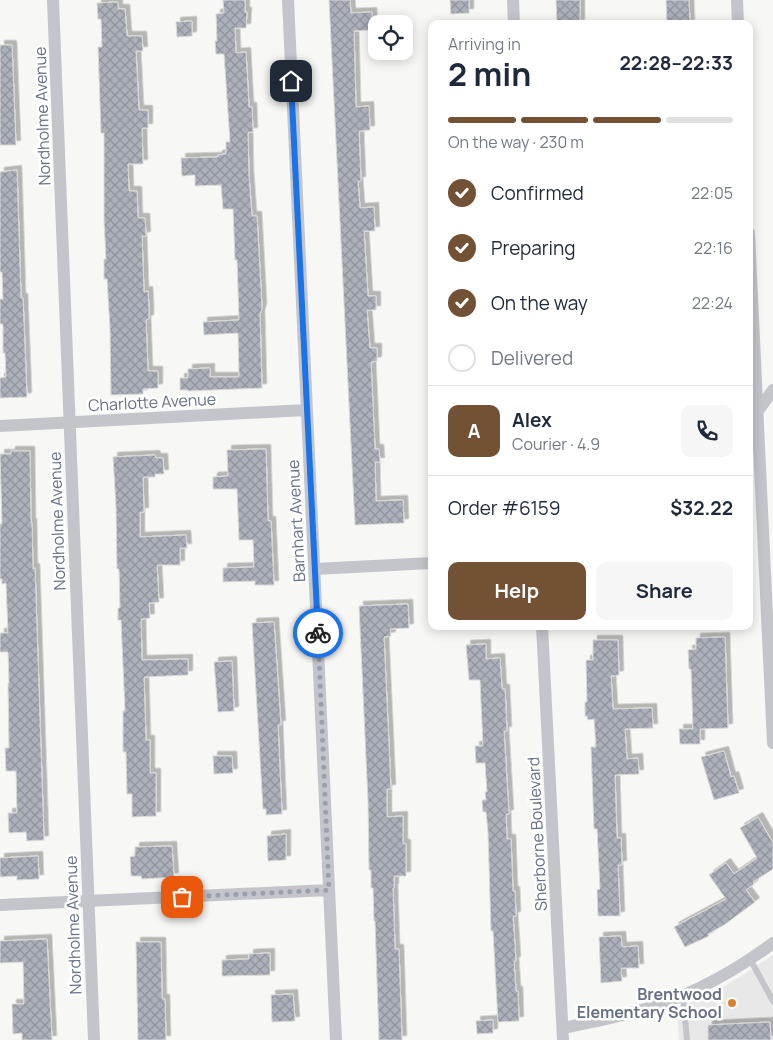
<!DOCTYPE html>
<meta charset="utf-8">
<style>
body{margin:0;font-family:Manrope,sans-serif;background:#f6f6f7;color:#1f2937;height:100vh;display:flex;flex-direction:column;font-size:19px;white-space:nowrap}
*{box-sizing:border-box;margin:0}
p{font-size:16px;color:#747a83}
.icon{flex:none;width:28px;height:28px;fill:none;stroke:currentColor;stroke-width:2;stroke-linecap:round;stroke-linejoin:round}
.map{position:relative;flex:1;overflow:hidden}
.sheet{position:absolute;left:428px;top:20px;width:325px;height:610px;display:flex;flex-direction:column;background:#fff;border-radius:10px;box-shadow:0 2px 12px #0003}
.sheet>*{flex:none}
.fabs{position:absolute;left:368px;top:15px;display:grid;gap:10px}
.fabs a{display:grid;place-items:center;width:45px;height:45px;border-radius:10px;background:#fff;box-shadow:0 2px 12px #0003;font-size:25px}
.pin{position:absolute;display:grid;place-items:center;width:42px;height:42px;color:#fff;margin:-21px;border-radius:10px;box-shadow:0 2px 8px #0006}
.courier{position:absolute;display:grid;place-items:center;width:50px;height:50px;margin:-25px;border:4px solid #1a73e8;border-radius:50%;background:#fff;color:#222;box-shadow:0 1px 6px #0007}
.headline em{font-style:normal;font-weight:700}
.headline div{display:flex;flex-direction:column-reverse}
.headline{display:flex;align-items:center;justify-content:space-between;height:85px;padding:0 20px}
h1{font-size:32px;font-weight:700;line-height:38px}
.bar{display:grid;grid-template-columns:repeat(4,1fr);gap:8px 5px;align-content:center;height:60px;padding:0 20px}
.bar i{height:6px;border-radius:4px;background:#e0e1e3}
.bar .selected{background:#735135}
.bar p{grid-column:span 4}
.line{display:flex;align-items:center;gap:12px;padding:0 20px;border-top:1px solid #e0e1e3}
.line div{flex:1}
.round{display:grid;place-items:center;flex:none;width:52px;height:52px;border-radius:10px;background:#f6f6f7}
ol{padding:0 20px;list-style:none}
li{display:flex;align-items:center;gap:15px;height:55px}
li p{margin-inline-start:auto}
li .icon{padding:5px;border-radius:50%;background:#735135;color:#fff;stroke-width:4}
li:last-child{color:#747a83}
li i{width:28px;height:28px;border:2px solid #e0e1e3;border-radius:50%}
.action{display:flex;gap:10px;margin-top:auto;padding:10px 20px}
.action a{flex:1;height:58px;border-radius:10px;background:#735135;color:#fff;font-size:20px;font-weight:700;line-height:58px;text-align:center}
.action a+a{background:#f6f6f7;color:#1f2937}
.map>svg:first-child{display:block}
.built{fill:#e8e8e8}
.building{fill:url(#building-cross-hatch);stroke:#d9d9d7;filter:url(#shadow)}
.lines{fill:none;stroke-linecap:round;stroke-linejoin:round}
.lane{stroke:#c3c5ca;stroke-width:6}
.street{stroke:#c3c5ca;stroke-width:12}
.done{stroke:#9aa0ac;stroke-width:5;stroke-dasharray:0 9}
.route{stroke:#1a73e8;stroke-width:6}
.poi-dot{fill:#d98133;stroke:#fff;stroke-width:2}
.labels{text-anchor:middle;stroke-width:5;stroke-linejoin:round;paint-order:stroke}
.street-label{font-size:16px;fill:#687184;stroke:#fff}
.poi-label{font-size:16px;font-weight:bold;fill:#687184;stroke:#fff;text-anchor:end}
</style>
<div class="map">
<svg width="773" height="1040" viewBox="0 0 773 1040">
<defs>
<pattern id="building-cross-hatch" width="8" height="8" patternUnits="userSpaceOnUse" patternTransform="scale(1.25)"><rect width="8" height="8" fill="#acb1b9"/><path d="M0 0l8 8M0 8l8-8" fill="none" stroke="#90949c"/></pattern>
<filter id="shadow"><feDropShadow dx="4.5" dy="-4.5" stdDeviation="0" flood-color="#0004"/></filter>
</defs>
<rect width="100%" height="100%" fill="#f7f7f5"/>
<path class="built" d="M773,955V1040H679L677,1008L730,983Z"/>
<path class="building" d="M223,0H245V12H247L246,28H235L236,53L246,52L249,107H252L253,132H248L249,176L252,216H257L262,307L260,315L262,388L188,391V390H180V378H188V369L210,368V377H239L238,333L204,335L203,322L239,320L237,260H235L233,209H223L221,185L195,186V175L182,176L181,158L218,157V155L226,154V142H230L224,54H216L215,41H217L216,14L224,13Z
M329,0H350L351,13L372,12L373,30L354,31L356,107L369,106L370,130L359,131L361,181H358L360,208L374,207L375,231H364L368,296H376V310H367L370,348H377V361L371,362L375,449H379L380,462H375L376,501L403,500L404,523L355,525Z
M450,0H469V13L451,14Z
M556,0H580V24H557Z
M666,0H689L690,24H667Z
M118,2V9H125L127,36H142L143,51H136L139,110H148V128H142L143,164H128L129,191H137L138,218H145L146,236H142L144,292L148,291L149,308V319L146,320L148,371H158V388L143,389V394L111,395L110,329L107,279H104V259H106L104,221V133H101L98,47H102L101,19H98L97,3Z
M192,21V36L177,37L176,22Z
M0,45H12L16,145H0Z
M17,170L21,298H23L27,397L0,398V378L6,377L5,353H3V324H0V299H3L2,272H0V172Z
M266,449L268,521H271L274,585H255V581L223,582V568L254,567L253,540H239L237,489H213V477L228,476L227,450Z
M11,451H30L31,523H32L33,569L35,568L44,840L27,841L26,832L9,833L8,813H17L16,771H6L5,748H9L8,683H9L8,652H0V633H8L6,583L2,584V579H0V524H2L0,454H11Z
M155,455L156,458H163L164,474H155V477H143L144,512H140V537L186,535L187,548H180V565H157L159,602L149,603L150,618L141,619L142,660L188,659V675L144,677L146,740H150V773H156V816L132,817V794H127L126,752H123V711H125L121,620H118V608H120L119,569H117L116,507L113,457Z
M408,604L409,628L390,629L391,636L384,637L391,789H387V817L403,816V844H406V876H394V888H393L395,949H399L402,1040H379L375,921H374L373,888H371V870H369L368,801L359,606Z
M274,622L281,725H278L282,814L266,815V809H263L252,623Z
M725,637L728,728L700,729V744H680L679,729H693L691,669H689L688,650L696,649V638Z
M593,640H618L619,675L611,676L613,709L652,708L653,728L625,729L627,759L638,758L639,774L615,775L617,838H621L622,865H618L620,916H598L597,890L600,889L597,829H594L591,747H596L594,719L588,720L587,716H585V702H587L586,660H593Z
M486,644V659L500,658L502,689H505L507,731H504L509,814H506L507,839H511L513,891H515L516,916H513L516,961H514L516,991H518L519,1021L498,1022L493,931H491L488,832L486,812H483L482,800H486L485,792H487L485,763H476L475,746H483L480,680H469L466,645Z
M232,661L234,711L218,712L214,662Z
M724,751L731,777L734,776L739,793L714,800L701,757Z
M213,756H232L233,773L214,774Z
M758,817L773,843V869L753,882L754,884L746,890L755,902L724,925L708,934L709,936L685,947L674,927L726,899L709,875L726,863L734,874L757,858L740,828Z
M286,834V860L268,861L267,836Z
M172,846L174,877L142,879L141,876H131L130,857L135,856V847Z
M38,856L39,879L17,880V876L0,877V858Z
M621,936L622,947L638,946L639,968H621L622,981L601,983L599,937Z
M47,939L52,1040H22V1033L13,1034L12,1004H24L23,962L0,963V941Z
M136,942H161L162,999H165L166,1040H138Z
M270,953V975L222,976V960L249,959V954Z
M293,994L295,1021L272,1022L271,995Z
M493,1020V1033L477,1034L476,1021Z
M770,1022L771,1040H708V1025Z"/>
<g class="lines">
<path class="lane" d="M750,959L773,1001
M683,996L687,1040"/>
<path class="street" d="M53,0L94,1040
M288,0L336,1040
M513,0L514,24
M737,0L738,24
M749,233L773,743
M0,426L306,410
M749,445L758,411L773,390
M315,569L431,563
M542,626L563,1040
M0,905L329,890
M563,1028C586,1023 610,1019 634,1012C685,999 731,974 773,943"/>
</g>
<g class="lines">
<path class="done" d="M182,897L329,890L318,633"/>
<path class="route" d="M291,81L318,633"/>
</g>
<circle class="poi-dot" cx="732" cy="1003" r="5"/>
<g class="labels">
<g class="street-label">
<text transform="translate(42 116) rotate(-92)" y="6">Nordholme Avenue</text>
<text transform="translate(152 402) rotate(-3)" y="6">Charlotte Avenue</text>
<text transform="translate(57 521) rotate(-92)" y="6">Nordholme Avenue</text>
<text transform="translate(296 521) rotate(-93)" y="6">Barnhart Avenue</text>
<text transform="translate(537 834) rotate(-93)" y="6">Sherborne Boulevard</text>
<text transform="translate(73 925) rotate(-92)" y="6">Nordholme Avenue</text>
</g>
<g class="poi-label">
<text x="722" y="1000">Brentwood<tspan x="722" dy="18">Elementary School</tspan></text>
</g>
</g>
</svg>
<div class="fabs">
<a><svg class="icon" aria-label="locate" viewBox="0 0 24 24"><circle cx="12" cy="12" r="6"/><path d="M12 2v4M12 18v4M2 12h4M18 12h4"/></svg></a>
</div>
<div class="pin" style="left:182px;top:897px;background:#ea580c"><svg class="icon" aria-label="bag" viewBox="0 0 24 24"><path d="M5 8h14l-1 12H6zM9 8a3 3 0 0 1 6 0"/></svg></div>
<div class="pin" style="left:291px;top:81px;background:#1f2937"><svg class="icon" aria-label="home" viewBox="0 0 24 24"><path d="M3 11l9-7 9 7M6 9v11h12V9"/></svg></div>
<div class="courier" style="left:318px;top:633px"><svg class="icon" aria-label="bike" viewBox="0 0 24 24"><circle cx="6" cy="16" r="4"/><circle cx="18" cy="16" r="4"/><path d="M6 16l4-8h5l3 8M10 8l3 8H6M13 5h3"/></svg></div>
<section class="sheet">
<div class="headline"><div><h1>2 min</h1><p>Arriving in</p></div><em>22:28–22:33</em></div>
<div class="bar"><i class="selected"></i><i class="selected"></i><i class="selected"></i><i></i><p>On the way · 230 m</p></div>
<ol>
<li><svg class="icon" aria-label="check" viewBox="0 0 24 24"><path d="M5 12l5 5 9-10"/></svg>Confirmed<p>22:05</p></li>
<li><svg class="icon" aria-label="check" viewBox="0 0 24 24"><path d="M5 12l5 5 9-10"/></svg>Preparing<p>22:16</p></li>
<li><svg class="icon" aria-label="check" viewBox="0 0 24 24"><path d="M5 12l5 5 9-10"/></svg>On the way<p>22:24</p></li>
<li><i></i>Delivered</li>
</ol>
<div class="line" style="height:90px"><b class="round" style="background:#735135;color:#fff">A</b><div><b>Alex</b><p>Courier · 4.9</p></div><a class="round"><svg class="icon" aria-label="phone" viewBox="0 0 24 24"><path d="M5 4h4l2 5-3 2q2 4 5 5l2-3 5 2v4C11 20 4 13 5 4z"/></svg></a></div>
<div class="line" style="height:65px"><div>Order #6159</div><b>$32.22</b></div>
<div class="action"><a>Help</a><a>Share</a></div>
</section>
</div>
